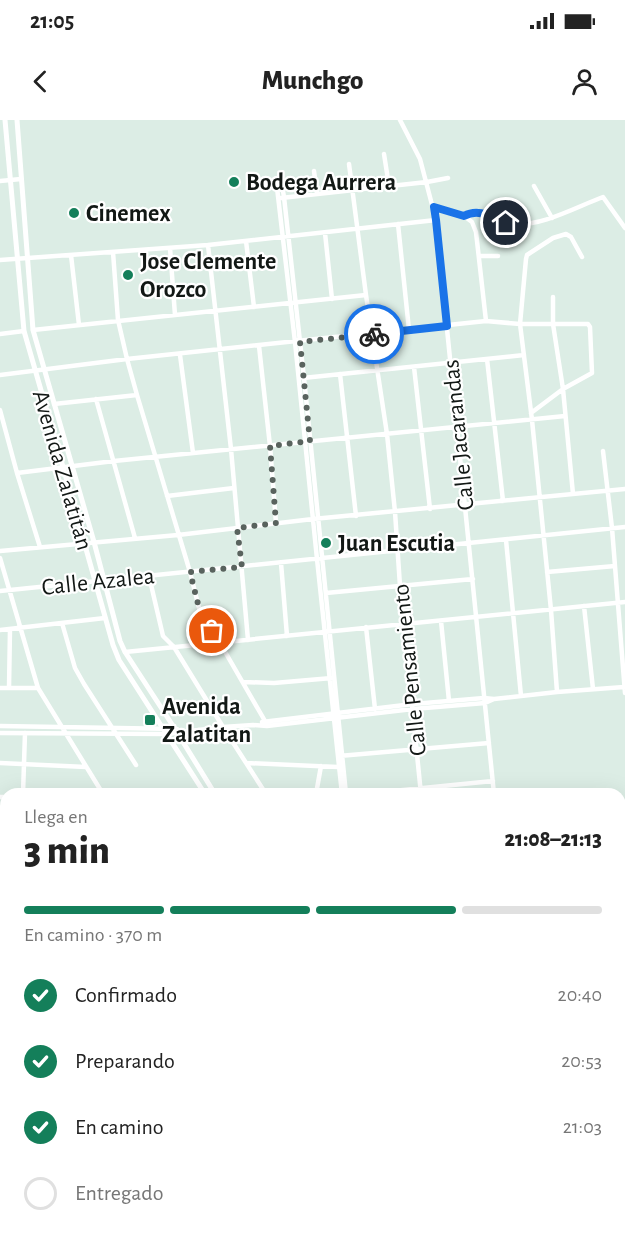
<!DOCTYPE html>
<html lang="es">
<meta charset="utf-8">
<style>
body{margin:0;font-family:"Alegreya Sans",sans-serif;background:#f6f6f6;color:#222;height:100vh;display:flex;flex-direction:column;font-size:22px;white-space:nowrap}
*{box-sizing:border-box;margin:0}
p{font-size:20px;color:#767676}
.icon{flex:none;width:33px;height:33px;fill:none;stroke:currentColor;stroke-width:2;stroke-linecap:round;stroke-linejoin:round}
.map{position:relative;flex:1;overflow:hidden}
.sheet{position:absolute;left:0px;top:668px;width:626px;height:452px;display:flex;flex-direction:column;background:#fff;border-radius:18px 18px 0 0;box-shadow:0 6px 24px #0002}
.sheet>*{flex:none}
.pin{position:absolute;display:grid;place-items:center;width:51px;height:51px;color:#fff;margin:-26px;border:3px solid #fff;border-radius:50%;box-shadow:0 2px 6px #0007}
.courier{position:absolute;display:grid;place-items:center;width:60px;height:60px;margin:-30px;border:4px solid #1a73e8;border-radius:50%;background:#fff;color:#222;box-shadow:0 2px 8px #0007}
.summary em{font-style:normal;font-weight:800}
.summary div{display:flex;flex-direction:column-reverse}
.summary{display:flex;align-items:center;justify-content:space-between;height:102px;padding:0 24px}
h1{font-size:39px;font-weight:800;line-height:45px}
.bar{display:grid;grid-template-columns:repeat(4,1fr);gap:9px 6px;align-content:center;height:72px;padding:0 24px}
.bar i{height:8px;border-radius:4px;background:#e0e0e0}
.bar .active{background:#147f5a}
.bar p{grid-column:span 4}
ol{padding:0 24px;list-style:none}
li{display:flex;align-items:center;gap:18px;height:66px}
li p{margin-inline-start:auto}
li .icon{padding:6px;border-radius:50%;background:#147f5a;color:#fff;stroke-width:4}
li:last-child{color:#767676}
li i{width:33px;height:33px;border:3px solid #e0e0e0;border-radius:50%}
.status{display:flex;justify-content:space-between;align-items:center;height:42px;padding:0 30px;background:#fff;direction:ltr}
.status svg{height:16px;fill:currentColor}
header{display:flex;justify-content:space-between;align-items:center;height:78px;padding:0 24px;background:#fff;font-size:27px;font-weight:800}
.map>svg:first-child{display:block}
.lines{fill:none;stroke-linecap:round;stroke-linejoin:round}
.minor{stroke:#fff;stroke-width:4.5}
.tertiary{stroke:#fff;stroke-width:5}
.done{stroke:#59635e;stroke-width:6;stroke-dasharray:0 10.8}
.route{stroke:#1a73e8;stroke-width:8}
.poi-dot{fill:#147f5a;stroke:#fff;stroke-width:2}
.labels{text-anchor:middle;stroke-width:4.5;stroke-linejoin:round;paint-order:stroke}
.poi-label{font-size:24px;font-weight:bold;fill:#121815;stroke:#fff;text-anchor:start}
.street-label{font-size:24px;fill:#121815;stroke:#fff}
</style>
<div class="status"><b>21:05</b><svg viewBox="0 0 49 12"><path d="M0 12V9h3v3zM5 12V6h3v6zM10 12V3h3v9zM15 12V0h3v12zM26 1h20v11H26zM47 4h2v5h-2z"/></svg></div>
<header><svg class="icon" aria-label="back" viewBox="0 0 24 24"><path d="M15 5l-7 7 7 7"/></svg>Munchgo<svg class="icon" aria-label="person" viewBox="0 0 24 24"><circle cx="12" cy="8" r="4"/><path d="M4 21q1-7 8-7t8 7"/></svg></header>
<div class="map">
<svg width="625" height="1118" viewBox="0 0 625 1118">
<rect width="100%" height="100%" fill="#dcede5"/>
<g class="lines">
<path class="minor" d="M400,0L420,39L436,100L494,674
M384,34L389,66
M349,44L366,175L387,314L395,392L400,466L421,674
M314,51L317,74
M279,57L281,59L284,77L304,258L346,674
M279,57L276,59L295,222L317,439L342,674
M0,61L21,59
M534,66L552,98
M281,78L427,62L448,58
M434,87L464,96L472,102L476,112L486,201
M464,96C484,86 494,102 513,104C541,107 576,87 603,77L625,108
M398,104L409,210
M325,113L332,179
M246,121L254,187
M208,125L231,329L248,520
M170,128L175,195
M113,132L118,200L127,239L137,275L190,452L200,492L220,523L265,601L267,606
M71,135L79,205
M479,136H498
M0,140L208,125L436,100
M553,177V204L563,269L573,374
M33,210L366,175
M0,214L24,211
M259,226L270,326L276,403
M180,235L193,333
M487,239L503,381
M414,247L430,389
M340,254L356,396
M0,255L127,239L486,201L520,204H588L590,207L592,253L563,269L531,293
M303,258L524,235
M96,279L135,418
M54,284L137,275
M0,290L17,353L40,427
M603,331L612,408L625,573
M17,353L114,341L565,296
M167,376L234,368
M506,420L521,576
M0,431L178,415L313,399L625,369
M0,438L38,568L103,674
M281,443L287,516
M547,452L615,446
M149,456L163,516L174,527L223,607L266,674
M0,471L625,407
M326,473L473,459
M584,486L593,569
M441,501L449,581
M62,503L75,548L84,564L136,645
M366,507L375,589
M0,510L105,498
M125,532L625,482
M243,562L274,563L332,558
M0,568H38
M9,568L10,509
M557,572L551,490L532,300L520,204L526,139L527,135L553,118L566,114L571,117L582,137
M262,602L413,584L484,578L494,579L557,572L624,567
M0,606L177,609
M0,613L166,614L223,607L253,605L267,606L413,589L485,583L494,579
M339,636L489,623
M0,643L86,647
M246,643L338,647
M23,674L25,613
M316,674L321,646
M363,674L493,661
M0,677H6
M0,717H6
M620,729V721L625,711
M0,756H6
M620,830L625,831
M0,835L6,836
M0,846H6
M3,883L6,884
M620,900L625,901
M0,921L6,922
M0,999H6
M620,1013H625
M0,1064L6,1065
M620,1090H625
M598,1113L600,1118
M45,1118L46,1113
M262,1118V1113
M396,1118V1113
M423,1118L432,1113"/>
<path class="tertiary" d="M5,0L24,211L63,347L113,525L119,540L205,674
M17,0L33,210L94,422L120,521L125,532L175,609L215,674
M478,1118L485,1113
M487,1118L495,1113"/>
</g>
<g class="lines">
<path class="done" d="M212,511L200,492L190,452L242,447L237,408L276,403L270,326L310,321L300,222L374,214"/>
<path class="route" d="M374,214L447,206L436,100L434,87L464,96C479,88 491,97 506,103"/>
</g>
<g class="poi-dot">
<circle cx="234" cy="62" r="6"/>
<circle cx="74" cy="93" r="6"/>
<circle cx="128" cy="155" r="6"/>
<circle cx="326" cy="423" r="6"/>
<rect x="144" y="594" width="12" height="12" rx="3"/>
</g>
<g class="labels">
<g class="poi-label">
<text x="246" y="70">Bodega Aurrera</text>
<text x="86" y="101">Cinemex</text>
<text x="140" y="149">Jose Clemente<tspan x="140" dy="28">Orozco</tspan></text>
<text x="338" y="431">Juan Escutia</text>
<text x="162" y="594">Avenida<tspan x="162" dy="28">Zalatitan</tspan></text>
</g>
<g class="street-label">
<text transform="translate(458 315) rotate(-96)" y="8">Calle Jacarandas</text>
<text transform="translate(63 350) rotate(74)" y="8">Avenida Zalatitán</text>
<text transform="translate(98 461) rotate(-6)" y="8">Calle Azalea</text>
<text transform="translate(409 550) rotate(-96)" y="8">Calle Pensamiento</text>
</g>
</g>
</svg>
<div class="pin" style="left:212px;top:511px;background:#ea580c"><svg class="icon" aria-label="bag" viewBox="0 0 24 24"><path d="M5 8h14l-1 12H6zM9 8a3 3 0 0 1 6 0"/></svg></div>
<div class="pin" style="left:506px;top:103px;background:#1f2937"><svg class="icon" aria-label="home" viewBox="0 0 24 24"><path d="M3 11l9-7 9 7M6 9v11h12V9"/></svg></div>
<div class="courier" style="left:374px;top:214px"><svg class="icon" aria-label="bike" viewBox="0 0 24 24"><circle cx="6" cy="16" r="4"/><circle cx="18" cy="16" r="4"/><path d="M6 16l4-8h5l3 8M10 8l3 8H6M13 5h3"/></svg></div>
<section class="sheet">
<div class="summary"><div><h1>3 min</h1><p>Llega en</p></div><em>21:08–21:13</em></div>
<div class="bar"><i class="active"></i><i class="active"></i><i class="active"></i><i></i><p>En camino · 370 m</p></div>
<ol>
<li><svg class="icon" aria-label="check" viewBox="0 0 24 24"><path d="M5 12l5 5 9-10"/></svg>Confirmado<p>20:40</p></li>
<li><svg class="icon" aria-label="check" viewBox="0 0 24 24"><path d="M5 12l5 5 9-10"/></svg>Preparando<p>20:53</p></li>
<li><svg class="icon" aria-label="check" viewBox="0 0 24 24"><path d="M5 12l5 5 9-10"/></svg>En camino<p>21:03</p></li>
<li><i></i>Entregado</li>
</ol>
</section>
</div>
